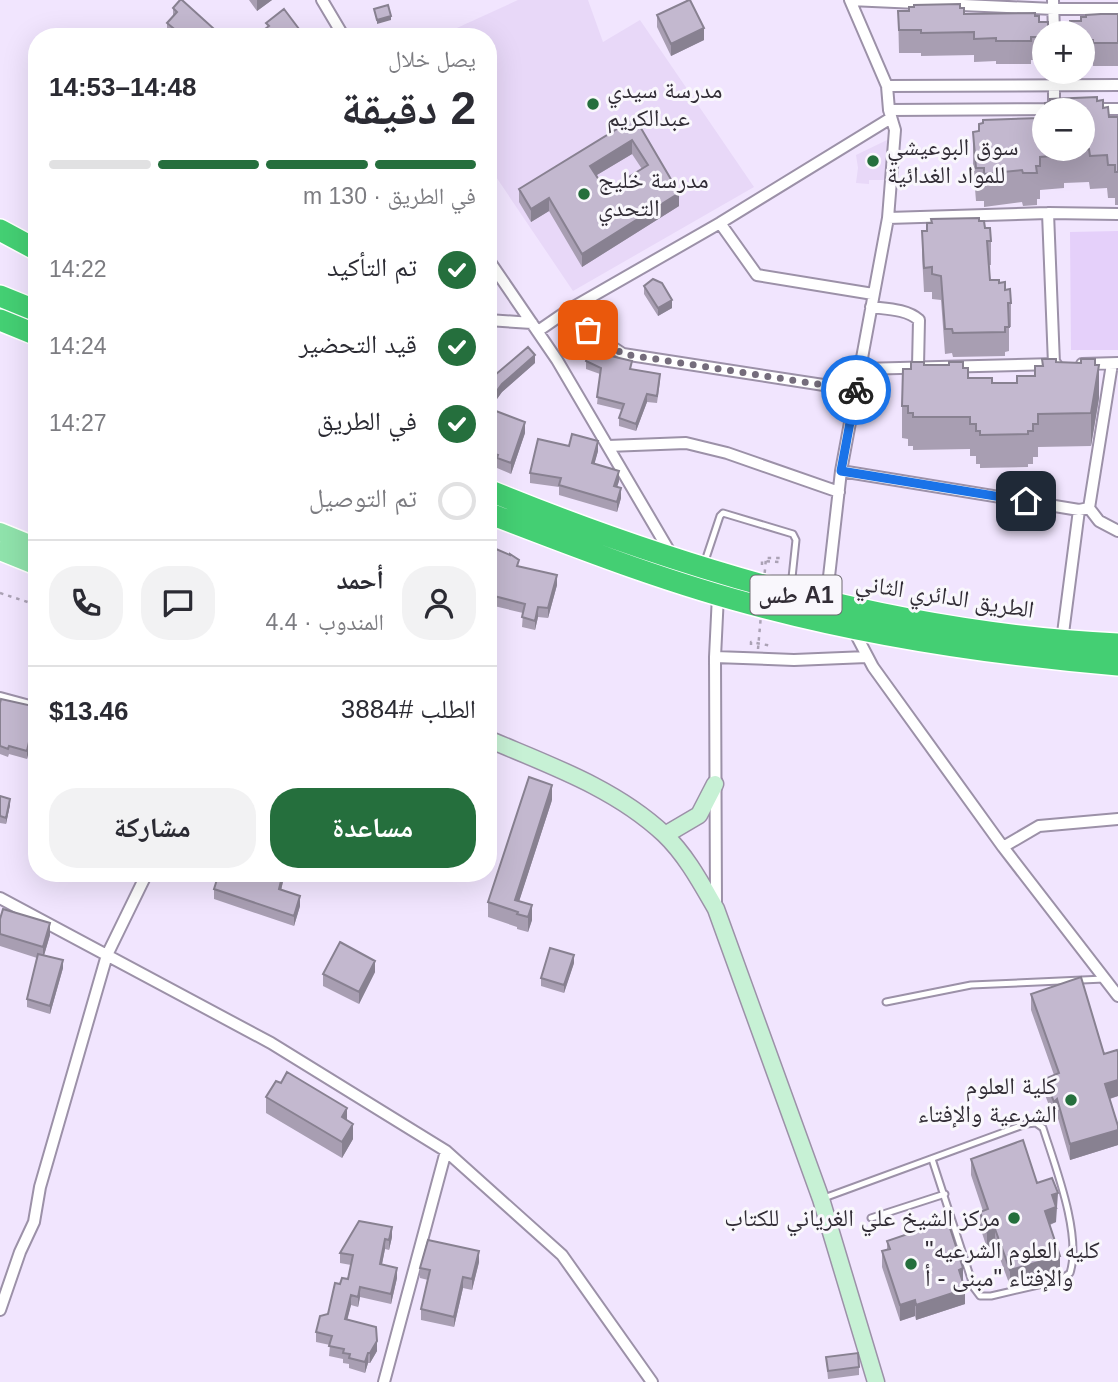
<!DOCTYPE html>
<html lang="ar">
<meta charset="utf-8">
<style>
body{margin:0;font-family:Helvetica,"Noto Naskh Arabic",sans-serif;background:#f2f2f3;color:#2b2b33;direction:rtl;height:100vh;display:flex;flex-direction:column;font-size:26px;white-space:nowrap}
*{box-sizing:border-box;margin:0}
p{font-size:23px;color:#7c7c81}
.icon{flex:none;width:38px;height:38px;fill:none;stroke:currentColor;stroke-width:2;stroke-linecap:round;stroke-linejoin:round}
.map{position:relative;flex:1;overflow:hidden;direction:ltr}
.panel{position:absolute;left:28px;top:28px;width:469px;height:854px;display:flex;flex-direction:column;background:#fff;border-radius:28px;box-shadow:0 7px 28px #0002;direction:rtl}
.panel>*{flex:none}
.controls{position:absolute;left:1032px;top:21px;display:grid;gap:14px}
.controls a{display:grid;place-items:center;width:63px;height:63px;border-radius:50%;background:#fff;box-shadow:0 7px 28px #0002;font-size:35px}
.pin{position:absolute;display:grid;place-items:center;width:60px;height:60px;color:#fff;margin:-30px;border-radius:14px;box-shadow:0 4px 10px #0006}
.courier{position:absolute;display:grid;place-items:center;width:70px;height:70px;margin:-35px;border:5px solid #1a73e8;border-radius:50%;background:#fff;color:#222;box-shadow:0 2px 9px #0007}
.head em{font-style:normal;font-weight:700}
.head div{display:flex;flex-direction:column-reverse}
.head{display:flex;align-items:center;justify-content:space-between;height:119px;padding:0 21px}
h1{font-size:46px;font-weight:700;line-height:52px}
.bar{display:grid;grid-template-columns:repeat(4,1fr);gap:10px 7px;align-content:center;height:84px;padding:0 21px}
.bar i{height:9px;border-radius:5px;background:#e1e1e2}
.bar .current{background:#256f3d}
.bar p{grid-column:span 4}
.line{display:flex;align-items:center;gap:18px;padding:0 21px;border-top:2px solid #e1e1e2}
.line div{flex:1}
.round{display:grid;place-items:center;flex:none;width:74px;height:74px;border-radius:28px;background:#f2f2f3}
ol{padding:0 21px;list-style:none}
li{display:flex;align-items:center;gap:21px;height:77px}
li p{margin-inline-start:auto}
li .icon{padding:7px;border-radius:50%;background:#256f3d;color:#fff;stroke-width:4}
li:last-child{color:#7c7c81}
li i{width:38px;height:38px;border:4px solid #e1e1e2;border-radius:50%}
.button{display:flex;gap:14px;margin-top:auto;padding:14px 21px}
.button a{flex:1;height:80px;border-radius:28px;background:#256f3d;color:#fff;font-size:28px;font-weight:700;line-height:80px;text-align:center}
.button a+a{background:#f2f2f3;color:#2b2b33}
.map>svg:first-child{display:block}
.built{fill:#e8d8f8}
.green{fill:#e5d0fa}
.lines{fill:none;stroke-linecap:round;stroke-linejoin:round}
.lane-casing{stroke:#9c91a8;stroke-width:9}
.street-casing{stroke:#9c91a8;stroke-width:14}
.secondary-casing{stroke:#9c91a8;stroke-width:19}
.primary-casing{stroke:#fff;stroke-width:21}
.highway-casing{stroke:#fff;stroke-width:24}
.path{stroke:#aba2b5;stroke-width:2.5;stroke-dasharray:3.5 5;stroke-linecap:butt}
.lane{stroke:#fff;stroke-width:5}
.street{stroke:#fff;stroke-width:10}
.secondary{stroke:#c7f1d5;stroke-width:16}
.primary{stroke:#8fe2ab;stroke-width:18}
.highway{stroke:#44cf73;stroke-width:21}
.path-bridge{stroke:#aba2b5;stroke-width:2.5;stroke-dasharray:3.5 5;stroke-linecap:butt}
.wall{fill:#a89eb2;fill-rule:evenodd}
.shaded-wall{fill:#888191}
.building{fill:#c3b8cf;stroke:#888191;stroke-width:2;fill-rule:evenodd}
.done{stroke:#756d7c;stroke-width:7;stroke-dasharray:0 12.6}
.route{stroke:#1a73e8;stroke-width:9}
.poi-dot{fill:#256f3d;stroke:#f9f7fc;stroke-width:2.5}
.labels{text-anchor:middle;stroke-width:6;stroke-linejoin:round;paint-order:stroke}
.shield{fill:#f9f7fc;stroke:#6e6a71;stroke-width:2}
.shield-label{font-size:23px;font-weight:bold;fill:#322d36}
.poi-label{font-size:24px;fill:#322d36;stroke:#f9f7fc;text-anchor:start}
.street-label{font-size:24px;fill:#322d36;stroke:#f9f7fc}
</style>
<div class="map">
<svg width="1118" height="1382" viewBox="0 0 1118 1382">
<rect width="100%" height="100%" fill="#f1e5fe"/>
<path class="built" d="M518,0H588L603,42L640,20L754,187L573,291L488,165V37H437Z
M887,140L890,150L888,180H869V184L856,183L858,168L856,155Z"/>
<path class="green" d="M1118,231V350H1071L1070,232Z"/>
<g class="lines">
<g class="lane-casing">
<path id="lane" d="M705,561L720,516L723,513L793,534L796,540L791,587
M886,1002L971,985L1104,979
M824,1198L1026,1124L1036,1123L1043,1128C1055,1166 1082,1235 1070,1273L1060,1280L991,1296H980L974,1288L932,1159
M871,1218L945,1194"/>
</g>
<g class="street-casing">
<path id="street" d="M322,0L344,37
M850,0L1054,9H1118
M1053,0L1054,33
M887,86L1118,85
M1054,109V72
M1095,109H1118
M889,110L1058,109
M1048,213L1054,364
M888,218L1048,213L1118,214
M720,223L757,275L873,294
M488,259L557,360L671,554
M871,307C887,309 907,309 919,320L918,366
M570,309L591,333L623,354L856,390
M488,320L532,323
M538,331L570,309L720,223L891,118
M1082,364L1118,363
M1112,364L1089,508L1099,521L1118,531
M860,369L1056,364
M608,446L686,443L727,453L839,492
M841,471L1079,510L1089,508
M826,603L841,471L888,218L895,130L889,110L887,86L850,0
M853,629L873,667L1003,847L1118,996
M1062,641L1079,510
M715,657L794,660L867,657
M0,698L37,708
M1003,847L1039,826L1118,819
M0,898L271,1043L446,1151L562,1255L652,1382
M716,907L715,657L718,595
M0,1310L20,1252L34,1222L40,1187L107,955L147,873
M384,1382L446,1151"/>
</g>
<g class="secondary-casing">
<path id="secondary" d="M488,739C549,765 615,788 664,834C686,855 701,883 716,909L821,1199L876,1382
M665,835L699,815L715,784"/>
</g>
<g class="primary-casing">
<path id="primary" d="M0,532L37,547
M0,551L37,566"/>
</g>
<g class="highway-casing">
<path id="highway" d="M0,230L37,250
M0,296L37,311
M0,320L37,335
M488,490C689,572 900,634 1118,644
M488,513C579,548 671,584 766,608C881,638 999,655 1118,665"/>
</g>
<path class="path" d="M762,565V561L779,562L780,558H766
M0,593L37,605
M751,645V642L772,646"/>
<use href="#lane" class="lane"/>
<use href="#street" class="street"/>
<use href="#secondary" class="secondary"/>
<use href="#primary" class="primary"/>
<use href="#highway" class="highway"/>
<path class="path-bridge" d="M758,649L766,558"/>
</g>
<path class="wall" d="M249,0H272L257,11Z
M173,8L213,37H170L167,35V23L173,17Z
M960,8L964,14L1035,16L1045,33V60H1031V64H996V61L974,62V55L921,56V53H899L898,11Z
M1118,14V66H1093V63H1083V33L1081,21Z
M657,15L704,40L671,56L657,27Z
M1097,101L1109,117H1118V205H1115V198H1108L1107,188L1090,189L1089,182L1064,183V188L1040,190V199H1037V205L1023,206L1022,202L984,207V201H976L973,164V132L1040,118L1045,110Z
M635,118L679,206L582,267L549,211L531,222L519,202V189ZM632,154L642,169L606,191L597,175Z
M979,221L985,228L991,241V265H989L990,280L999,283L1005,290L1011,303V327H1009V351L1005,352V356L953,357L952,353L945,354L941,300L932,299V292H924L922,255V231Z
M644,286L672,308L658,316L644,294Z
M586,361L631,369L660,381L657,403L647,402L636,431L619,426V418L622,410L597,404L600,374L586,369Z
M1056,362L1095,365L1099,398L1091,446L1038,447V457H1033V464H1028V467L980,468V464H976V456H970V449L913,450V446H908V439L902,438V406L911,369L924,365H949L963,368L968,378L992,383H1017L1035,376L1042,366Z
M535,363L502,392L490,409L525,433L511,474L497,468V465L488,463V381Z
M569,446L598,451L594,464L619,481L617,487L621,498L617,512L559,495V487L530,483V473Z
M519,567L557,585L548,618L538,617L535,630L522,627L523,613L494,606V600L488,598V568Z
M0,703L37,707V727H34L27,759L9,754L8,757L0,754Z
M0,796L10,805L6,824L0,823Z
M552,800L519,901L532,920L528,932L517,929V927L488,917V902Z
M212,873H285L281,890L300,906L294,926L214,899V889L216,881L212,880Z
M0,919L50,935L44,955L63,968L50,1014L27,1007V999L37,958L0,946Z
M574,963L564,993L541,986V978Z
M375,972L359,1004L323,986V974Z
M1031,994L1104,1054L1118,1052V1096L1110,1099L1118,1125V1145L1070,1160L1057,1115L1054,1118L1045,1095V1079L1054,1075L1031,1010Z
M266,1097L347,1120L353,1139L342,1158L266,1113Z
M971,1159L1037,1183L1058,1209H1056V1222L1050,1225L1060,1271L1010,1286L995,1245L987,1248L980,1227V1212L983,1211L971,1175Z
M392,1237L389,1250L385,1249L382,1264L397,1278L391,1304L360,1297L358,1307L351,1305L347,1319L377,1351L370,1363H368L365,1373L349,1368V1364L343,1363V1359L329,1356L330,1345L316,1342V1332L348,1279L351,1265L340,1263V1253Z
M887,1241L963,1284L965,1304L916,1320L915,1316L900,1321L882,1267V1251L887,1249Z
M479,1262L472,1290L463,1288L454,1327L421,1320V1309L428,1280L420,1278V1268Z
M826,1357L859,1367V1375L828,1379Z"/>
<path class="shaded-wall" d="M257,0H272L257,11Z
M391,16V20L377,24V20Z
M213,28V37H205Z
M704,28V40L671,56V44Z
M196,30V37H190Z
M632,140V154L590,179V166Z
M679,193V206L582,267V254Z
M549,198V211L531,222V209Z
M492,272V278L488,280V274Z
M672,300V308L658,316V308Z
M494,350V358L488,367V359Z
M535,355V363L502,392L488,411V403L502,384Z
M1099,365V398L1091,446V413Z
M647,394V402L636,431V424Z
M525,422V433L511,474V463Z
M598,441V451L592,473V463Z
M619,471V481L614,496V486Z
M621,488V498L617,512V502Z
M557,575V585L548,618V608Z
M538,607V617L535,630V621Z
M34,719V727L27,759V751Z
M552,785V800L516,911L515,900Z
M10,799V805L6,824V818Z
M283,873H285L279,899V889Z
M300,896V906L294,926V916Z
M532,905V920L528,932V917Z
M50,923V935L43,959V947Z
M574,955V963L564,993V985Z
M63,960V968L50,1014V1006Z
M375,961V972L359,1004V992Z
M1118,1080V1096L1105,1100V1084Z
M1057,1099V1115L1054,1118V1102Z
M347,1108V1123L342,1117Z
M353,1124V1139L342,1158V1142Z
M1118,1130V1145L1070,1160V1144Z
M1058,1193L1056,1222L1045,1226V1211L1052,1195Z
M392,1227V1237L389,1250V1240Z
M995,1229V1245L987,1248V1232Z
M385,1239V1249L380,1274V1264Z
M479,1251V1262L472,1290V1279Z
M1060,1256V1271L1010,1286V1270Z
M397,1268V1278L391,1304V1294Z
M963,1268V1284L959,1270Z
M463,1277V1288L454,1327V1317Z
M360,1287V1297L358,1307V1297Z
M965,1289V1304L916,1320V1305Z
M351,1295V1305L345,1329V1319Z
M915,1300V1316L900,1321V1305Z
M377,1341V1351L370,1363V1353Z
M368,1353V1363L365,1373V1362Z"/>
<path class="building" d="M180,0H182L213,28L205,37L196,30L190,37H184L167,23L177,12L173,8Z
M689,0H690L704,28L671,44L657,15Z
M960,4V8H964V14L1035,13V16H1039V22H1048V33H1045V37H1031V41H996V38L974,39V32L921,33V30H899L898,11H909V7H914V5Z
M388,5L391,16L377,20L374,9Z
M284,9L305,37H254L269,26L266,23Z
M1101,14H1118V43H1093V40H1083V33H1070V21H1081V17H1086V15Z
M1097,97V101L1103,100V108L1108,107L1109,117H1118V172H1115V165H1108L1107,155L1090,156L1089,149L1064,150V155L1040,157V166H1036L1037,173H1023L1022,170L984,174V168H976L973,132L979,131V124L983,123V120L1040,118V111L1045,110V149H1083V110H1046L1045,103L1050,102V99Z
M635,118L679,193L582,254L549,198L531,209L519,189ZM632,140L648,165L606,191L590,166Z
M979,218V221H984L985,228H990L991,241H987L990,280H999V283L1005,282V290L1010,289L1011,303H1008L1009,327H1005V332L953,333L952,329H945L941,276L932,274V267L924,268L922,231H927V223H932L931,219Z
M653,279L662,283L672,300L658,308L644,286Z
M488,346L494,350L488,359Z
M528,347L535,355L502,384L488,403V381Z
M590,351L632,361L630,369L660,374L657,396L647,394L636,424L619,418L624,404L597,397L601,368L586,361Z
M1042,359H1056V362L1081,363V359H1095V365H1099L1091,413L1038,414V424H1033V431H1028V434L980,435V431H976V424H970V417H913V413H908V406H902L903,369H911V362H924V365H949V362H963V368H968V378H992V383H1017V376H1035V366H1043Z
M488,408L525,422L511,463L497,458L498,455L488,452Z
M572,434L598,441L592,463L619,471L614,486L621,488L617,502L559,485L561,478L530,473L538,439L569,446Z
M496,549L510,555V554L519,560L517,566L557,575L548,608L538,607L535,621L522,617L525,604L494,596L495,591L488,589V568L489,561Z
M1,699L37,707V719H34L27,751L9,746L8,749L0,746V703Z
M529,777L552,785L515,900L532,905L528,917L517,914L518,912L488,902Z
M0,796L10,799L6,818L0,816Z
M219,873H283L279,889L300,896L294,916L214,889Z
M3,909L50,923L43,947L0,934V919Z
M340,942L375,961L359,992L323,974Z
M550,948L574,955L564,985L541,978Z
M38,954L63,960L50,1006L27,999Z
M1081,977L1104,1054L1117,1050L1118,1052V1080L1105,1084L1118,1126V1130L1070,1144L1057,1099L1054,1102L1045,1079L1059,1073L1031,994Z
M287,1072L347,1108L342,1117L353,1124L342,1142L266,1097L276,1081L281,1083Z
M1023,1140L1037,1183L1052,1178L1058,1193L1052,1195L1056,1207L1045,1211L1060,1256L1010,1270L995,1229L987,1232L980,1212L988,1209L971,1159Z
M359,1221L392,1227L389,1240L385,1239L380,1264L397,1268L391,1294L360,1287L358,1297L351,1295L345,1319L376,1327L377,1341L370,1353H368L365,1362L349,1358L350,1354L343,1353L344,1349L329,1346L332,1336L316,1332L320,1316L328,1314L335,1283L340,1284L342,1278L348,1279L353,1255L340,1253Z
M940,1223L942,1228L949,1225L963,1268L959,1270L965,1289L916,1305L915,1300L900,1305L882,1251L890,1249L887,1241Z
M428,1240L479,1251L472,1279L463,1277L454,1317L421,1309L430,1270L420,1268Z
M858,1353L859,1367L828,1371L826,1357Z"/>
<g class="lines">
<path class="done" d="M588,330L623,354L856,390"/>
<path class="route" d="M856,390L841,471L1026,501"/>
</g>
<g class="poi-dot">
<circle cx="593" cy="104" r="7"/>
<circle cx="873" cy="161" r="7"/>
<circle cx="584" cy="194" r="7"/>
<circle cx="1071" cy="1100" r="7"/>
<circle cx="1014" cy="1218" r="7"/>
<circle cx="911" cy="1264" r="7"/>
</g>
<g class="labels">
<rect class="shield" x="750.5" y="575.5" width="91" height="39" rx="5"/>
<g class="shield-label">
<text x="796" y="603">طس A1</text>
</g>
<g class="poi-label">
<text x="607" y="98">مدرسة سيدي<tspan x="607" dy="28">عبدالكريم</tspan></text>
<text x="887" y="155">سوق البوعيشي<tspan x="887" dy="28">للمواد الغدائية</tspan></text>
<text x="598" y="188">مدرسة خليج<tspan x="598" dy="28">التحدي</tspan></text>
<text x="1057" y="1094" text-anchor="end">كلية العلوم<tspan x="1057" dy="28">الشرعية والإفتاء</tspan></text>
<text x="1000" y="1226" text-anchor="end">مركز الشيخ علي الغرياني للكتاب</text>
<text x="925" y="1258">"كليه العلوم الشرعيه<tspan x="925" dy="28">والإفتاء "مبنى - أ</tspan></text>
</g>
<g class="street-label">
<text transform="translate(945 596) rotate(9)" y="8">الطريق الدائري الثاني</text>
</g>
</g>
</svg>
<div class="controls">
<a>+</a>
<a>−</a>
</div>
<div class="pin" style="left:588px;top:330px;background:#ea580c"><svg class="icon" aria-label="bag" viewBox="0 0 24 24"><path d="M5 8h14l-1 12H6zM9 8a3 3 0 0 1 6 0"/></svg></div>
<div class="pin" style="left:1026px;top:501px;background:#1f2937"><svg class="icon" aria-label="home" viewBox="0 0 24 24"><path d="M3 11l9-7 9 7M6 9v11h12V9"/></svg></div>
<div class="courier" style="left:856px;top:390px"><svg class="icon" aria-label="bike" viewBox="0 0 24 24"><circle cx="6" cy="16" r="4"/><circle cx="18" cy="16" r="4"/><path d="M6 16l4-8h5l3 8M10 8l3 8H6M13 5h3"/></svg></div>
<section class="panel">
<div class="head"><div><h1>2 دقيقة</h1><p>يصل خلال</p></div><em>14:48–14:53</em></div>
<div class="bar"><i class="current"></i><i class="current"></i><i class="current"></i><i></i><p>في الطريق · 130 m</p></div>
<ol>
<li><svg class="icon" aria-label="check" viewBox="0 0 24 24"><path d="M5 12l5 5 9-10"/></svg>تم التأكيد<p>14:22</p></li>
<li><svg class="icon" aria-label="check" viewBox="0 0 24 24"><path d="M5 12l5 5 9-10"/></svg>قيد التحضير<p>14:24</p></li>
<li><svg class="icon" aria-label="check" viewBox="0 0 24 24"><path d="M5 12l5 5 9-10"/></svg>في الطريق<p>14:27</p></li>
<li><i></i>تم التوصيل</li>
</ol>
<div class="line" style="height:126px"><a class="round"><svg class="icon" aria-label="person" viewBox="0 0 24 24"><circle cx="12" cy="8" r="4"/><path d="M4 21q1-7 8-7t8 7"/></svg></a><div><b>أحمد</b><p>المندوب · 4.4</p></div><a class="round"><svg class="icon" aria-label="chat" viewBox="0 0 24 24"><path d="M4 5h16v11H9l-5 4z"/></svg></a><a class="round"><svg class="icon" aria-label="phone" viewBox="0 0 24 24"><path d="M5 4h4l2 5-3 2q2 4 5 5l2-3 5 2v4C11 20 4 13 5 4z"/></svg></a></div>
<div class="line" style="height:91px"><div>الطلب #3884</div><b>$13.46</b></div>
<div class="button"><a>مساعدة</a><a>مشاركة</a></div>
</section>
</div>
